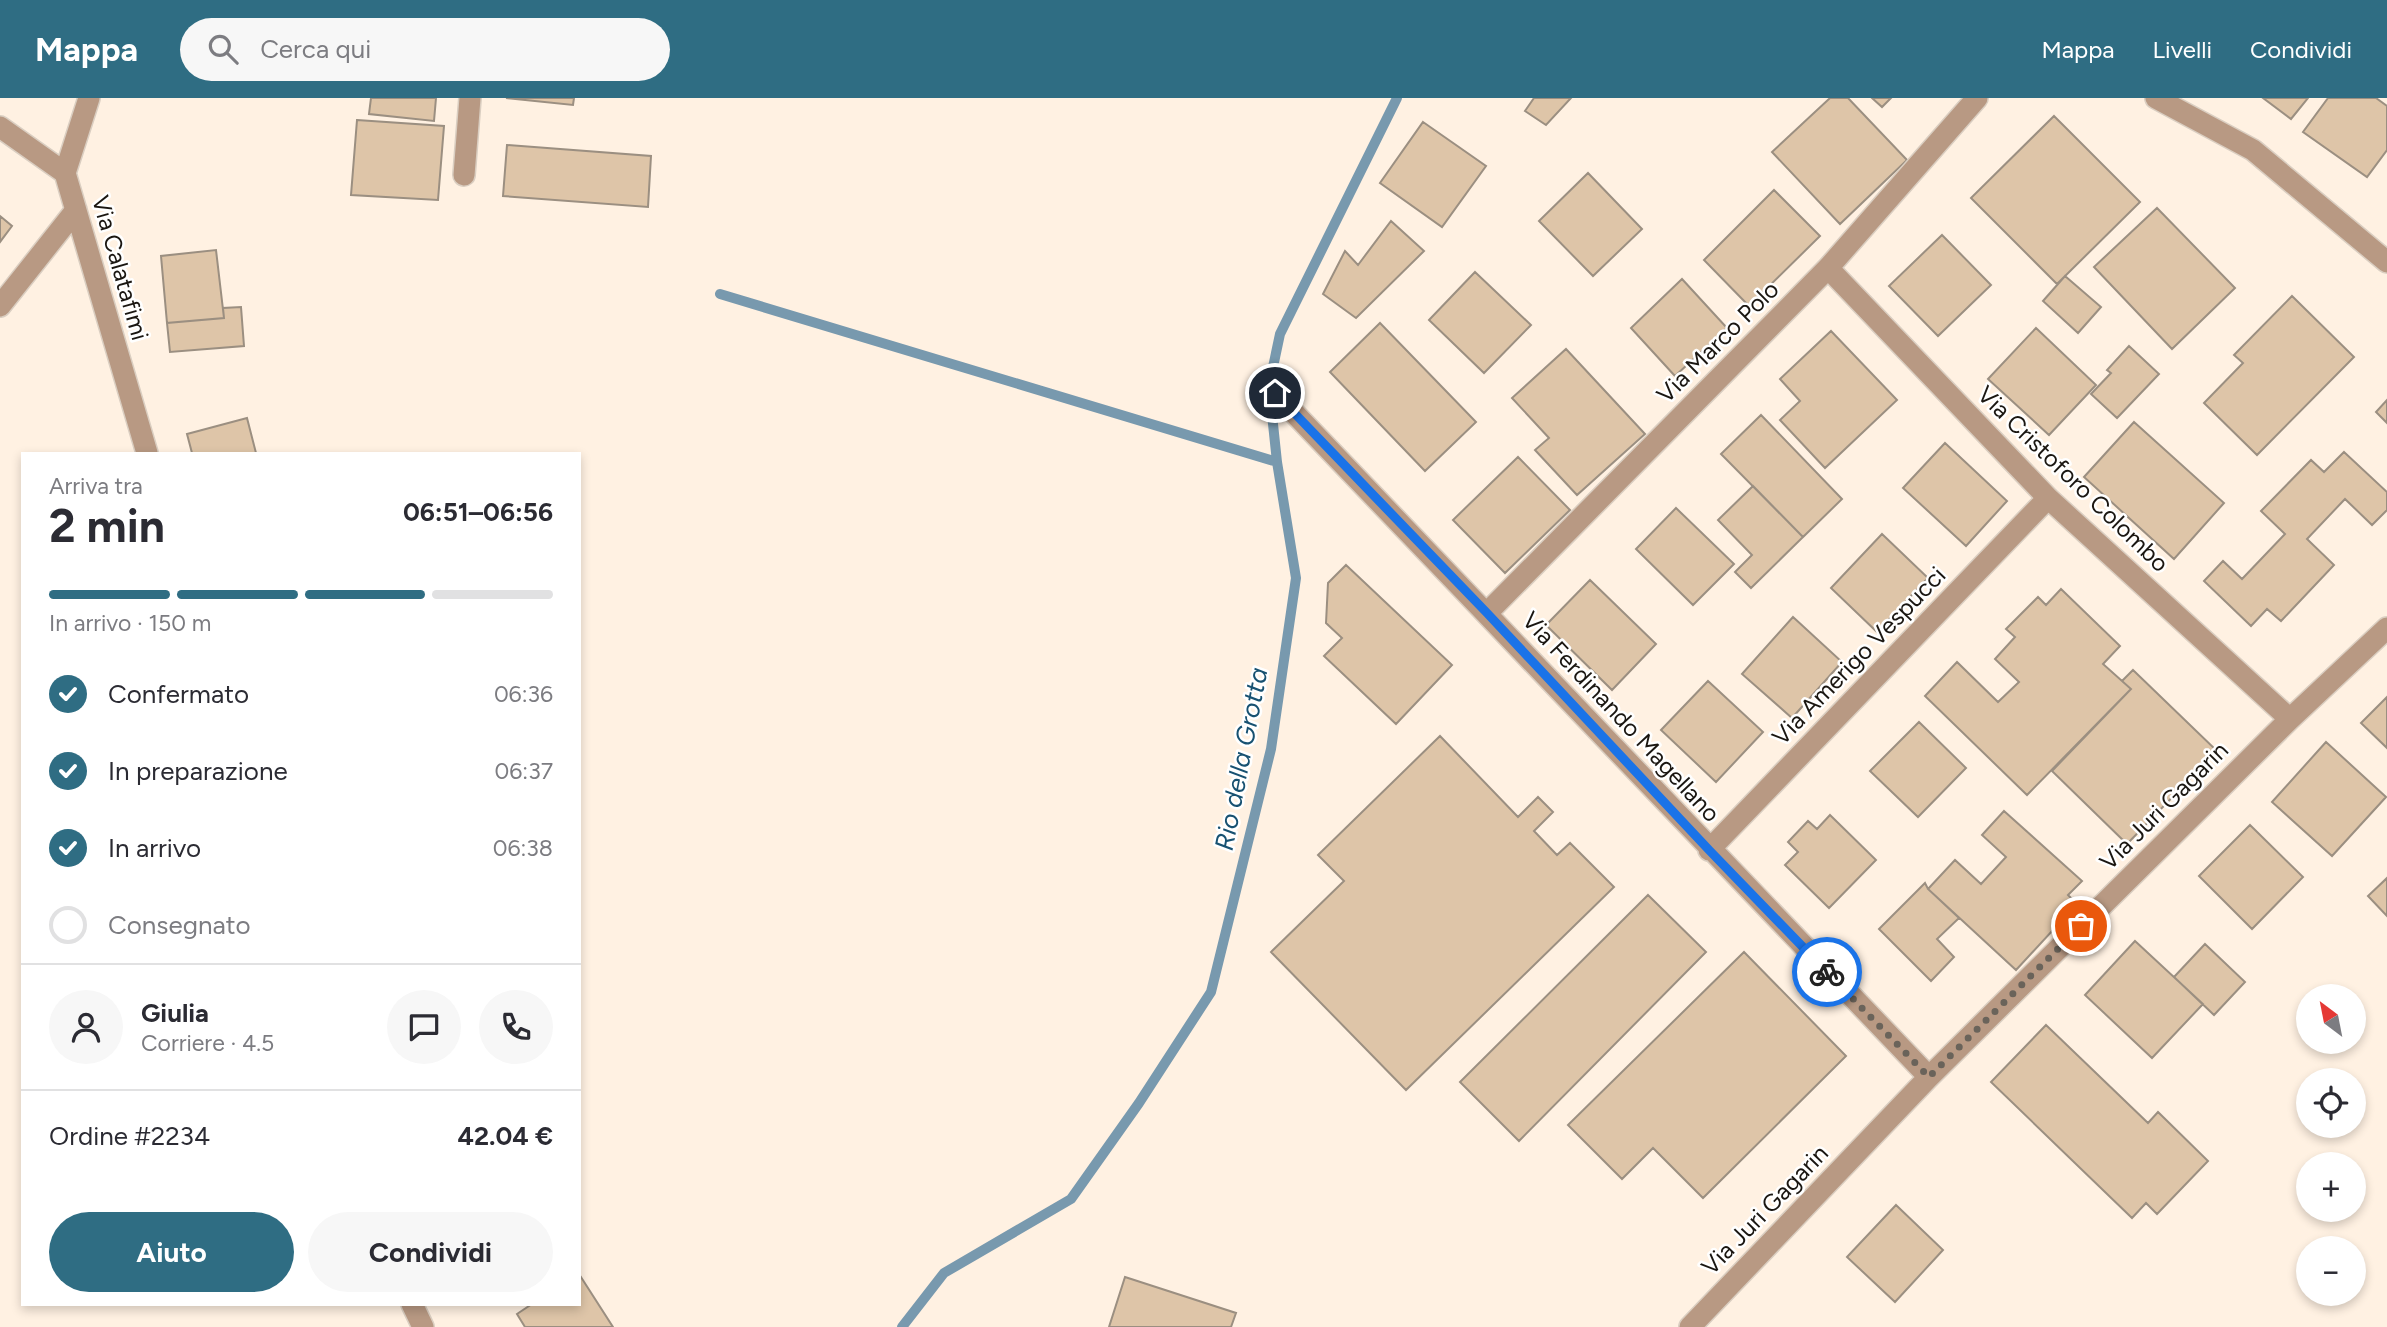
<!DOCTYPE html>
<html lang="it">
<meta charset="utf-8">
<style>
body{margin:0;font-family:Figtree,sans-serif;background:#f7f7f7;color:#2b2b33;height:100vh;display:flex;flex-direction:column;font-size:26px;white-space:nowrap}
*{box-sizing:border-box;margin:0}
p{font-size:23px;color:#7c7c81}
.icon{flex:none;width:38px;height:38px;fill:none;stroke:currentColor;stroke-width:2;stroke-linecap:round;stroke-linejoin:round}
.map{position:relative;flex:1;overflow:hidden}
.drawer{position:absolute;left:21px;top:354px;width:560px;height:854px;display:flex;flex-direction:column;background:#fff;border-radius:0px;box-shadow:0 4px 10px #0003}
.drawer>*{flex:none}
.needle{width:46px;rotate:328deg}
.tools{position:absolute;left:2296px;top:886px;display:grid;gap:14px}
.tools a{display:grid;place-items:center;width:70px;height:70px;border-radius:50%;background:#fff;box-shadow:0 4px 10px #0003;font-size:35px}
.pin{position:absolute;display:grid;place-items:center;width:60px;height:60px;color:#fff;margin:-30px;border:4px solid #fff;border-radius:50%;box-shadow:0 2px 7px #0007}
.courier{position:absolute;display:grid;place-items:center;width:70px;height:70px;margin:-35px;border:5px solid #1a73e8;border-radius:50%;background:#fff;color:#222;box-shadow:0 2px 9px #0007}
.head em{font-style:normal;font-weight:700}
.head div{display:flex;flex-direction:column-reverse}
.head{display:flex;align-items:center;justify-content:space-between;height:119px;padding:0 28px}
h1{font-size:46px;font-weight:700;line-height:52px}
.bar{display:grid;grid-template-columns:repeat(4,1fr);gap:10px 7px;align-content:center;height:84px;padding:0 28px}
.bar i{height:9px;border-radius:5px;background:#e1e1e2}
.bar .active{background:#2f6d83}
.bar p{grid-column:span 4}
.line{display:flex;align-items:center;gap:18px;padding:0 28px;border-top:2px solid #e1e1e2}
.line div{flex:1}
.round{display:grid;place-items:center;flex:none;width:74px;height:74px;border-radius:37px;background:#f7f7f7}
ol{padding:0 28px;list-style:none}
li{display:flex;align-items:center;gap:21px;height:77px}
li p{margin-inline-start:auto}
li .icon{padding:7px;border-radius:50%;background:#2f6d83;color:#fff;stroke-width:4}
li:last-child{color:#7c7c81}
li i{width:38px;height:38px;border:4px solid #e1e1e2;border-radius:50%}
.primary-button{display:flex;gap:14px;margin-top:auto;padding:14px 28px}
.primary-button a{flex:1;height:80px;border-radius:42px;background:#2f6d83;color:#fff;font-size:28px;font-weight:700;line-height:80px;text-align:center}
.primary-button a+a{background:#f7f7f7;color:#2b2b33}
header{display:flex;align-items:center;gap:42px;box-sizing:border-box;height:98px;padding:0 35px;background:#2f6d83;color:#fff}
header strong{font-size:33px}
nav{display:flex;gap:38px;margin-inline-start:auto;font-size:24px}
.search{width:490px;height:63px;background:#f7f7f7;display:flex;align-items:center;gap:18px;box-sizing:border-box;padding:0 24px;border-radius:38px;color:#7c7c81;font-size:26px}
.map>svg:first-child{display:block}
.lines{fill:none;stroke-linecap:round;stroke-linejoin:round}
.stream{stroke:#7899ae;stroke-width:10}
.building{fill:#dec5a8;stroke:#9b8f81;stroke-width:2}
.minor-casing{stroke:#dacec1;stroke-width:24}
.minor{stroke:#b89983;stroke-width:21}
.done{stroke:#6a635a;stroke-width:7;stroke-dasharray:0 12.6}
.route{stroke:#1a73e8;stroke-width:9}
.labels{text-anchor:middle;stroke-width:5;stroke-linejoin:round;paint-order:stroke}
.street-label{font-size:24px;fill:#1a1611;stroke:#fff}
.water-label{font-size:26px;font-style:italic;fill:#175171;stroke:#fff}
</style>
<header>
<strong>Mappa</strong>
<div class="search"><svg class="icon" aria-label="search" viewBox="0 0 24 24"><circle cx="10" cy="10" r="6"/><path d="M15 15l6 6"/></svg>Cerca qui</div>
<nav><a>Mappa</a><a>Livelli</a><a>Condividi</a></nav>
</header>
<div class="map">
<svg width="2387" height="1229" viewBox="0 0 2387 1229">
<rect width="100%" height="100%" fill="#fff1e2"/>
<g class="lines">
<path class="stream" d="M720,196L1277,364
M902,1229L944,1175L1071,1101L1139,1005L1211,894L1271,651L1296,480L1277,364L1269,288L1280,236L1397,0"/>
</g>
<path class="building" d="M371,0H436L434,23L369,16Z
M506,0H574L573,7Z
M1534,0H1571L1546,27L1525,13Z
M1830,0H1848L1907,62L1840,126L1772,54Z
M1872,0H1891L1882,9Z
M2263,0H2308L2291,21Z
M2328,0H2376L2387,8V52L2367,79L2303,34Z
M2054,18L2140,104L2057,186L1971,100Z
M357,22L444,28L438,102L351,97Z
M1423,24L1486,68L1442,129L1380,85Z
M507,47L651,58L648,109L503,98Z
M1588,75L1642,131L1593,178L1539,123Z
M1774,92L1820,138L1749,208L1704,162Z
M2157,110L2235,190L2172,251L2094,169Z
M0,118L12,128L0,144Z
M1391,123L1424,153L1356,220L1323,196L1345,153L1358,167Z
M1942,137L1991,187L1938,238L1889,188Z
M216,152L224,220L167,225L161,158Z
M1475,174L1531,227L1484,275L1429,222Z
M2065,178L2101,209L2078,235L2043,203Z
M1682,181L1727,230L1675,278L1631,230Z
M2292,198L2354,259L2257,357L2204,305L2243,265L2234,257Z
M241,209L244,248L170,254L167,225L224,220L223,210Z
M1380,225L1476,324L1425,373L1330,274Z
M2036,230L2096,287L2049,337L1988,281Z
M1831,233L1897,302L1825,370L1780,322L1800,303L1780,281Z
M2129,248L2159,276L2117,320L2091,296L2111,275L2107,272Z
M1566,251L1645,336L1577,397L1535,352L1549,340L1512,300Z
M2387,302V325L2376,314Z
M1761,317L1842,401L1803,439L1721,356Z
M247,320L256,355H192L187,336Z
M2134,324L2224,405L2174,461L2084,379Z
M1945,345L2007,403L1966,448L1903,390Z
M2344,354L2387,394V412L2372,427L2345,401L2307,441L2334,467L2281,523L2267,511L2251,528L2204,483L2223,463L2242,481L2285,436L2261,413L2311,362L2324,374Z
M1518,359L1570,412L1505,475L1453,422Z
M1753,388L1803,439L1751,490L1735,474L1752,457L1718,422Z
M1676,410L1734,466L1693,507L1636,451Z
M1882,436L1928,480L1877,534L1831,490Z
M1346,467L1452,567L1396,626L1324,558L1342,540L1326,525L1328,485Z
M1590,482L1656,546L1612,592L1546,527Z
M2061,491L2120,548L2103,566L2131,591L2027,697L1925,598L1957,564L1998,604L2019,584L1995,561L2015,539L2006,531L2038,499L2046,507Z
M1793,519L1842,564L1792,620L1742,576Z
M2133,572L2217,653L2127,746L2052,673L2131,591L2122,583Z
M1708,583L1763,634L1716,684L1661,632Z
M2387,599V650L2361,625Z
M1919,624L1966,670L1918,719L1870,673Z
M1440,638L1518,719L1538,699L1553,714L1534,733L1557,757L1570,745L1614,789L1406,992L1271,854L1344,783L1318,757Z
M2326,644L2386,699L2332,758L2272,704Z
M2004,713L2082,783L2068,797L2077,806L2016,872L1928,791L1955,762L1981,786L2006,759L1982,737Z
M1830,717L1876,762L1829,810L1785,767L1798,754L1788,744L1808,723L1817,731Z
M2250,727L2303,779L2252,831L2199,778Z
M2387,780V818L2368,798Z
M1925,785L1928,791L1959,820L1937,841L1954,859L1931,883L1879,831Z
M1648,797L1706,854L1519,1043L1460,984Z
M2135,843L2203,906L2152,960L2085,897Z
M2205,846L2245,884L2214,917L2174,879Z
M1744,854L1846,958L1703,1100L1653,1050L1622,1081L1568,1027Z
M2046,927L2148,1025L2158,1014L2208,1063L2157,1116L2146,1105L2132,1120L1991,984Z
M1896,1107L1943,1152L1895,1204L1847,1159Z
M579,1176L613,1229H525L517,1216L532,1206H579Z
M1125,1179L1236,1215L1231,1229H1109Z"/>
<g class="lines">
<g class="minor-casing">
<path id="minor" d="M2156,0L2253,52L2387,164
M0,29L65,75L147,355
M65,75L89,0
M464,77L470,0
M1828,170L2048,400L2290,621
M0,208L76,112
M1275,295C1494,522 1709,752 1929,979
M1487,515L1828,170L1977,0
M1709,752L2048,400
M412,1206L423,1229
M1690,1229L1929,979L2290,621L2387,530"/>
</g>
<use href="#minor" class="minor"/>
</g>
<g class="lines">
<path class="done" d="M1827,874L1929,979L2081,828"/>
<path class="route" d="M1275,295L1487,515L1709,752L1827,874"/>
</g>
<g class="labels">
<g class="street-label">
<text transform="translate(120 170) rotate(74)" y="8">Via Calatafimi</text>
<text transform="translate(1718 244) rotate(-45)" y="8">Via Marco Polo</text>
<text transform="translate(2073 381) rotate(44)" y="8">Via Cristoforo Colombo</text>
<text transform="translate(1859 558) rotate(-46)" y="8">Via Amerigo Vespucci</text>
<text transform="translate(1621 619) rotate(47)" y="8">Via Ferdinando Magellano</text>
<text transform="translate(2164 708) rotate(-45)" y="8">Via Juri Gagarin</text>
<text transform="translate(1765 1112) rotate(-46)" y="8">Via Juri Gagarin</text>
</g>
<g class="water-label">
<text transform="translate(1241 661) rotate(-79)" y="9">Rio della Grotta</text>
</g>
</g>
</svg>
<div class="tools">
<a><svg class="needle" viewBox="-14 -14 28 28"><path d="M0-13l5 13h-10z" fill="#e53935"/><path d="M0 13l5-13h-10z" fill="#7c7c81"/></svg></a>
<a><svg class="icon" aria-label="locate" viewBox="0 0 24 24"><circle cx="12" cy="12" r="6"/><path d="M12 2v4M12 18v4M2 12h4M18 12h4"/></svg></a>
<a>+</a>
<a>−</a>
</div>
<div class="pin" style="left:2081px;top:828px;background:#ea580c"><svg class="icon" aria-label="bag" viewBox="0 0 24 24"><path d="M5 8h14l-1 12H6zM9 8a3 3 0 0 1 6 0"/></svg></div>
<div class="pin" style="left:1275px;top:295px;background:#1f2937"><svg class="icon" aria-label="home" viewBox="0 0 24 24"><path d="M3 11l9-7 9 7M6 9v11h12V9"/></svg></div>
<div class="courier" style="left:1827px;top:874px"><svg class="icon" aria-label="bike" viewBox="0 0 24 24"><circle cx="6" cy="16" r="4"/><circle cx="18" cy="16" r="4"/><path d="M6 16l4-8h5l3 8M10 8l3 8H6M13 5h3"/></svg></div>
<section class="drawer">
<div class="head"><div><h1>2 min</h1><p>Arriva tra</p></div><em>06:51–06:56</em></div>
<div class="bar"><i class="active"></i><i class="active"></i><i class="active"></i><i></i><p>In arrivo · 150 m</p></div>
<ol>
<li><svg class="icon" aria-label="check" viewBox="0 0 24 24"><path d="M5 12l5 5 9-10"/></svg>Confermato<p>06:36</p></li>
<li><svg class="icon" aria-label="check" viewBox="0 0 24 24"><path d="M5 12l5 5 9-10"/></svg>In preparazione<p>06:37</p></li>
<li><svg class="icon" aria-label="check" viewBox="0 0 24 24"><path d="M5 12l5 5 9-10"/></svg>In arrivo<p>06:38</p></li>
<li><i></i>Consegnato</li>
</ol>
<div class="line" style="height:126px"><a class="round"><svg class="icon" aria-label="person" viewBox="0 0 24 24"><circle cx="12" cy="8" r="4"/><path d="M4 21q1-7 8-7t8 7"/></svg></a><div><b>Giulia</b><p>Corriere · 4.5</p></div><a class="round"><svg class="icon" aria-label="chat" viewBox="0 0 24 24"><path d="M4 5h16v11H9l-5 4z"/></svg></a><a class="round"><svg class="icon" aria-label="phone" viewBox="0 0 24 24"><path d="M5 4h4l2 5-3 2q2 4 5 5l2-3 5 2v4C11 20 4 13 5 4z"/></svg></a></div>
<div class="line" style="height:91px"><div>Ordine #2234</div><b>42.04 €</b></div>
<div class="primary-button"><a>Aiuto</a><a>Condividi</a></div>
</section>
</div>
